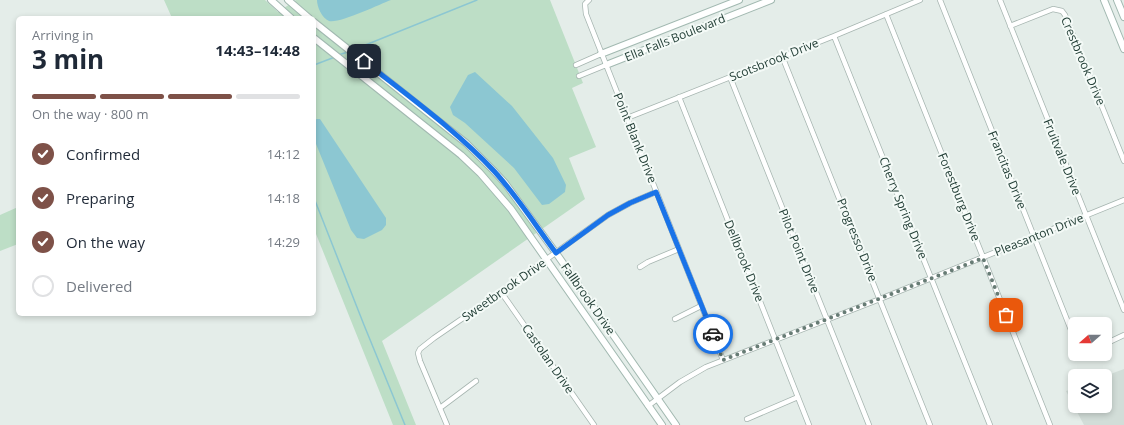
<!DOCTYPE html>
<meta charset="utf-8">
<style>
body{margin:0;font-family:"Open Sans",sans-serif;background:#f2f2f3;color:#1f2937;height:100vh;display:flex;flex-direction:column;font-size:15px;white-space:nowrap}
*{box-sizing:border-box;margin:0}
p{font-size:13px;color:#747a83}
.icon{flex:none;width:22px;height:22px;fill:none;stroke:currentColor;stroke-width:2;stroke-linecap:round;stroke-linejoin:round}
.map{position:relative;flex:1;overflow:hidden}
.side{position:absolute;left:16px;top:16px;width:300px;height:300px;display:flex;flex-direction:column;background:#fff;border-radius:6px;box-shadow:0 2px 6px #0003}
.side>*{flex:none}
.needle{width:26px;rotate:249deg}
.tools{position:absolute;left:1068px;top:317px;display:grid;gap:8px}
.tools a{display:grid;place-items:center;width:44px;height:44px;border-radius:6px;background:#fff;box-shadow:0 2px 6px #0003;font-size:20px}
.pin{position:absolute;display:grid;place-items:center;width:34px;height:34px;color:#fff;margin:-17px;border-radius:8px;box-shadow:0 2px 6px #0006}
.courier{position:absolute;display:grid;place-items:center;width:40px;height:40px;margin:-20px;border:3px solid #1a73e8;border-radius:50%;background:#fff;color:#222;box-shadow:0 1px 5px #0007}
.head em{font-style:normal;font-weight:700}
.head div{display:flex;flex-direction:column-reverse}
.head{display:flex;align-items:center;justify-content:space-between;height:68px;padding:0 16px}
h1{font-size:26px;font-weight:700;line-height:30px}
.bar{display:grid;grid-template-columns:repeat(4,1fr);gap:6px 4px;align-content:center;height:48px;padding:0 16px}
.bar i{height:5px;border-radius:3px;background:#e0e1e3}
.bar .on{background:#7e5148}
.bar p{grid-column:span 4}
ol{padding:0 16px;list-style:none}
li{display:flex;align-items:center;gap:12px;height:44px}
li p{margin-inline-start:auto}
li .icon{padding:4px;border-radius:50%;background:#7e5148;color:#fff;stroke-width:4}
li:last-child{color:#747a83}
li i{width:22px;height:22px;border:2px solid #e0e1e3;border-radius:50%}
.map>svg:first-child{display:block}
.built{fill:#d2ddd8}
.green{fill:#bddec6}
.water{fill:#8cc7d2}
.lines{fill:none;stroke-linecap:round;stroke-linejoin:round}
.stream{stroke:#8cc7d2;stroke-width:1.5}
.street-casing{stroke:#a6b5b0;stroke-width:6}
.secondary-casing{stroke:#a2b9b1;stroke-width:8}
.street{stroke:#fff;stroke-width:4.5}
.secondary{stroke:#fff;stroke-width:6}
.done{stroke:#677c75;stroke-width:4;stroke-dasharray:0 7.2}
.route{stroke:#1a73e8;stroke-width:5}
.labels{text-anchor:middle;stroke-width:4;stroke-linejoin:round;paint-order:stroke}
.street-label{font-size:12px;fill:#233f37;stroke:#f4faf7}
</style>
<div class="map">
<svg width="1124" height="425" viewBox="0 0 1124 425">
<rect width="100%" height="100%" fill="#e4ede9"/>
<path class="built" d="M1124,369V425H1084L1066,391L1075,388V406H1105V376Z"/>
<path class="green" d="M164,0H265L278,12L296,0H550L583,83L572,88L596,147L569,158L585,199L382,341L416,425H393L314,229V18H172Z
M18,207V244L0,251V215Z"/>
<path class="water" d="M317,0H391C380,4 339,24 329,21C322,18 317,7 317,0Z
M475,72L512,106L553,158L566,185L565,192L549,204L542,205L514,168L465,123L453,115L450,107L468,75Z
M317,119H320L386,218V225L382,230L364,239L357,238L351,230L314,139V120Z"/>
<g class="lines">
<path class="stream" d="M353,50L477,0
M338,55L348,52
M314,65L335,57
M314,198L364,325L405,425"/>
<g class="street-casing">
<path id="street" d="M589,0L585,4L586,14L723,360
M940,0L1075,340
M1000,0L1124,310
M886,14L1050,425
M1010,26L1053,9L1062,11L1065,15L1124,161
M834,36L990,425
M782,56L930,425
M576,65L601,54
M579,76L606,65
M730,77L869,425
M679,97L809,425
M627,118L834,36L920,0
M640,267L648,262L679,249
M501,292L594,425
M675,319L701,306
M1105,344L1124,335
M648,406L680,382L706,367L880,299L1124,200
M440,408L476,381
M747,419L798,397
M447,425L420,361L418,353L420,349L434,338L501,292L608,215L630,203L656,192"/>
</g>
<g class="secondary-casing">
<path id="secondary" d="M271,0L291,18
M288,0L309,18
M1104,0L1124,49
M1117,0L1124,17
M314,22L466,143L493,170L505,183L556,253L676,425
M314,38L461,155L480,173L511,209L662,425
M601,54L739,0
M606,65L771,0"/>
</g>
<use href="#street" class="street"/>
<use href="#secondary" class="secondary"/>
</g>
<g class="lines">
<path class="done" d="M713,334L723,360L983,258L1006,315"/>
<path class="route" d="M364,61C408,96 456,130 494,171C517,196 536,226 556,253L608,215L630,203L656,192L713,334"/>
</g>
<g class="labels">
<g class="street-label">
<text transform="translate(675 38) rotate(-22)" y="4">Ella Falls Boulevard</text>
<text transform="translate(774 60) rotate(-22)" y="4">Scotsbrook Drive</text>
<text transform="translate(1083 61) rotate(67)" y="4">Crestbrook Drive</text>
<text transform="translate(635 138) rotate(68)" y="4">Point Blank Drive</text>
<text transform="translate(1062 157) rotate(68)" y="4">Fruitvale Drive</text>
<text transform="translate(1007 170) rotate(68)" y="4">Francitas Drive</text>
<text transform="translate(959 197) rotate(68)" y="4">Forestburg Drive</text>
<text transform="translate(903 208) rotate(68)" y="4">Cherry Spring Drive</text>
<text transform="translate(1039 235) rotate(-22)" y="4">Pleasanton Drive</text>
<text transform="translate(857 240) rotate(68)" y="4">Progresso Drive</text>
<text transform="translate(799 251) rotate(68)" y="4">Pilot Point Drive</text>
<text transform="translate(744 261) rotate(68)" y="4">Dellbrook Drive</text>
<text transform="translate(504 290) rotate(-35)" y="4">Sweetbrook Drive</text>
<text transform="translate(588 299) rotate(55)" y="4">Fallbrook Drive</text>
<text transform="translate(548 359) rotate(55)" y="4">Castolan Drive</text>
</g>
</g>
</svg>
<div class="tools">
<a><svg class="needle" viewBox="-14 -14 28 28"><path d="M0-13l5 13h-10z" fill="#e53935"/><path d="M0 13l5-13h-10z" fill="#747a83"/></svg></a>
<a><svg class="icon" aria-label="layers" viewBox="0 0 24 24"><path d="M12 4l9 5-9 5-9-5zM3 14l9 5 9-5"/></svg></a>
</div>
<div class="pin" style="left:1006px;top:315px;background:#ea580c"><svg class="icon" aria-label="bag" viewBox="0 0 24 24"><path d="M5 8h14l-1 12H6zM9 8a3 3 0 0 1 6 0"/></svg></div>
<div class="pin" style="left:364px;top:61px;background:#1f2937"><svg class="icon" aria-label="home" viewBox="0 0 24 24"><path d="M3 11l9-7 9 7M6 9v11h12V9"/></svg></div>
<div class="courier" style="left:713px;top:334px"><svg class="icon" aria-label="car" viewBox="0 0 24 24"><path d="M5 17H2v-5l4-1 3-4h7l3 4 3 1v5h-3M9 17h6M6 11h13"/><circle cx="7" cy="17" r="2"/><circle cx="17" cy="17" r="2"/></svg></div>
<section class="side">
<div class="head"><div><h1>3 min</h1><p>Arriving in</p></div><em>14:43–14:48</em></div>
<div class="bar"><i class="on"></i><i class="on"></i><i class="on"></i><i></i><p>On the way · 800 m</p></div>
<ol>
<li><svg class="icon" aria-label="check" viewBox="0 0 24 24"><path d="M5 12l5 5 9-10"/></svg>Confirmed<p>14:12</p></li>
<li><svg class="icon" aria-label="check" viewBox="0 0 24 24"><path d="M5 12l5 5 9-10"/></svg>Preparing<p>14:18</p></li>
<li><svg class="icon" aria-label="check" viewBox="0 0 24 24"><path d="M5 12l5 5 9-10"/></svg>On the way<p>14:29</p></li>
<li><i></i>Delivered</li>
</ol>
</section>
</div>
